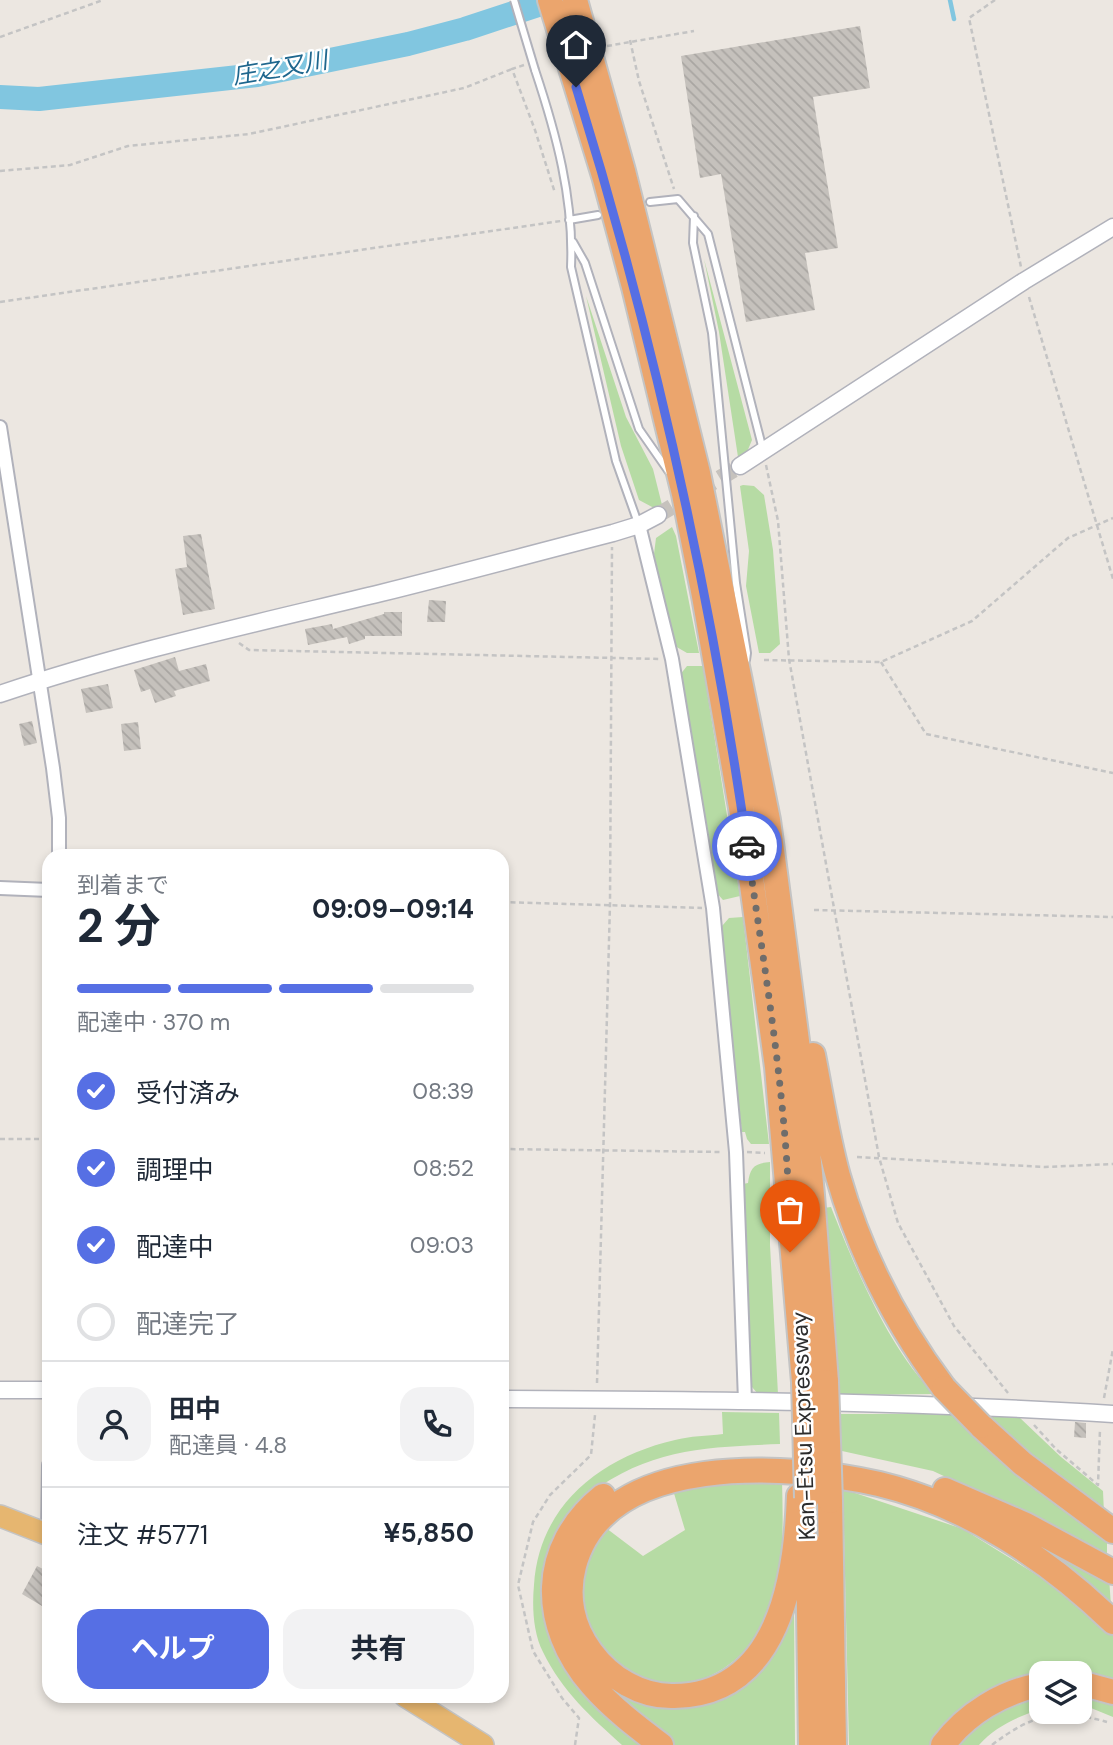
<!DOCTYPE html>
<html lang="ja">
<meta charset="utf-8">
<style>
body{margin:0;font-family:"DM Sans","Noto Sans JP",sans-serif;background:#f2f2f3;color:#1f2937;height:100vh;display:flex;flex-direction:column;font-size:26px;white-space:nowrap}
*{box-sizing:border-box;margin:0}
p{font-size:23px;color:#747a83}
.icon{flex:none;width:38px;height:38px;fill:none;stroke:currentColor;stroke-width:2;stroke-linecap:round;stroke-linejoin:round}
.map{position:relative;flex:1;overflow:hidden}
.panel{position:absolute;left:42px;top:849px;width:467px;height:854px;display:flex;flex-direction:column;background:#fff;border-radius:21px;box-shadow:0 4px 10px #0003}
.panel>*{flex:none}
.controls{position:absolute;left:1029px;top:1661px;display:grid;gap:14px}
.controls a{display:grid;place-items:center;width:63px;height:63px;border-radius:14px;background:#fff;box-shadow:0 4px 10px #0003;font-size:35px}
.pin{position:absolute;display:grid;place-items:center;width:60px;height:60px;color:#fff;margin:-72px -30px;border-radius:50% 50% 50% 0;rotate:-45deg;box-shadow:0 0 7px #0007}
.pin .icon{rotate:45deg}
.courier{position:absolute;display:grid;place-items:center;width:70px;height:70px;margin:-35px;border:5px solid #566fe4;border-radius:50%;background:#fff;color:#222;box-shadow:0 2px 9px #0007}
.summary em{font-style:normal;font-weight:700}
.summary div{display:flex;flex-direction:column-reverse}
.summary{display:flex;align-items:center;justify-content:space-between;height:119px;padding:0 35px}
h1{font-size:46px;font-weight:700;line-height:52px}
.bar{display:grid;grid-template-columns:repeat(4,1fr);gap:10px 7px;align-content:center;height:84px;padding:0 35px}
.bar i{height:9px;border-radius:5px;background:#e0e1e3}
.bar .current{background:#566fe4}
.bar p{grid-column:span 4}
.line{display:flex;align-items:center;gap:18px;padding:0 35px;border-top:2px solid #e0e1e3}
.line div{flex:1}
.round{display:grid;place-items:center;flex:none;width:74px;height:74px;border-radius:21px;background:#f2f2f3}
ol{padding:0 35px;list-style:none}
li{display:flex;align-items:center;gap:21px;height:77px}
li p{margin-inline-start:auto}
li .icon{padding:7px;border-radius:50%;background:#566fe4;color:#fff;stroke-width:4}
li:last-child{color:#747a83}
li i{width:38px;height:38px;border:4px solid #e0e1e3;border-radius:50%}
.cta{display:flex;gap:14px;margin-top:auto;padding:14px 35px}
.cta a{flex:1;height:80px;border-radius:21px;background:#566fe4;color:#fff;font-size:28px;font-weight:700;line-height:80px;text-align:center}
.cta a+a{background:#f2f2f3;color:#1f2937}
.map>svg:first-child{display:block}
.grass{fill:#b6dba4}
.lines{fill:none;stroke-linecap:round;stroke-linejoin:round}
.stream{stroke:#81c6e0;stroke-width:4.5}
.river{stroke:#81c6e0;stroke-width:24}
.building{fill:url(#building-back-hatch)}
.tertiary-tunnel{stroke:#c6c2bd;stroke-width:16;stroke-dasharray:16 8;stroke-linecap:butt}
.service-casing{stroke:#b1b2bb;stroke-width:10}
.minor-casing{stroke:#b1b2bb;stroke-width:16}
.tertiary-casing{stroke:#b1b2bb;stroke-width:19}
.trunk-casing{stroke:#c4c4c4;stroke-width:24}
.motorway-casing{stroke:#c4c4c4;stroke-width:28}
.path{stroke:#c4c4c4;stroke-width:2.5;stroke-dasharray:5 3.5;stroke-linecap:butt}
.service{stroke:#fff;stroke-width:6}
.minor{stroke:#fff;stroke-width:12}
.tertiary{stroke:#fff;stroke-width:16}
.trunk{stroke:#e6b670;stroke-width:21}
.motorway{stroke:#eba56d;stroke-width:24}
.service-bridge-casing{stroke:#b1b2bb;stroke-width:10;stroke-linecap:butt}
.motorway-bridge-casing{stroke:#c4c4c4;stroke-width:28;stroke-linecap:butt}
.service-bridge{stroke:#fff;stroke-width:6}
.motorway-bridge{stroke:#eba56d;stroke-width:24}
.done{stroke:#6f6d6b;stroke-width:7;stroke-dasharray:0 12.6}
.route{stroke:#566fe4;stroke-width:9}
.labels{text-anchor:middle;stroke-width:5;stroke-linejoin:round;paint-order:stroke}
.street-label{font-size:23px;fill:#2c2c2c;stroke:#fff}
.water-label{font-size:24px;font-style:italic;fill:#1f678e;stroke:#fff}
</style>
<div class="map">
<svg width="1113" height="1745" viewBox="0 0 1113 1745">
<defs>
<pattern id="building-back-hatch" width="6" height="6" patternUnits="userSpaceOnUse" patternTransform="scale(1.75)"><rect width="6" height="6" fill="#c5c1bc"/><path d="M-1 5l2 2M0 0l6 6M5-1l2 2" fill="none" stroke="#a9a6a2"/></pattern>
</defs>
<rect width="100%" height="100%" fill="#ece7e1"/>
<path class="grass" d="M704,259L752,440L747,452L738,457L719,332Z
M586,296L626,417L653,469L662,505L654,508L639,500L621,446Z
M743,485L754,486L764,495L773,550L780,644L770,653H759L746,586L749,551L740,486Z
M672,527L676,536L699,653H687L675,646L654,554L656,538Z
M687,666H703L740,896L723,900L716,892L679,676Z
M743,917L769,1144H751L747,1139L745,1132H742L719,936L722,935V926L729,918Z
M770,1162V1245L778,1394H758L752,1387L743,1184L748,1183C750,1168 754,1163 770,1162Z
M831,1207C854,1265 890,1352 935,1394L840,1395L823,1208Z
M722,1412L779,1413L780,1444C707,1447 652,1448 590,1493L553,1640L644,1745H622C591,1717 562,1691 543,1652C533,1633 532,1606 534,1585C539,1505 601,1457 675,1440C690,1436 707,1436 723,1434Z
M840,1414H955L1107,1537V1556L1040,1521L933,1471L842,1451Z
M988,1416L1019,1417L1061,1457L1103,1491L1104,1513L1013,1440Z
M782,1480C783,1524 785,1570 769,1612C737,1693 635,1715 591,1632C582,1615 578,1590 583,1570C587,1556 599,1540 606,1528L643,1556L685,1530L673,1490L699,1485Z
M843,1489L963,1529L1071,1596L1113,1634V1680L1076,1672L1041,1673L932,1745H849Z
M1051,1547L1109,1577L1111,1606L1051,1557Z
M794,1602L795,1745H675L608,1691L612,1686L710,1699Z
M1080,1693L1113,1701V1717L1091,1708L1080,1707Z
M1041,1694V1709C1017,1717 996,1726 979,1745H955L990,1712Z"/>
<g class="lines">
<path class="stream" d="M950,0L954,19"/>
<path class="river" d="M0,97L39,99L257,75L408,44L465,29L553,0"/>
</g>
<path class="building" d="M860,26L870,88L813,97L838,248L805,253L815,310L746,322L721,174L700,178L681,56Z
M201,534L215,609L183,615L175,569L187,567L183,536Z
M429,600L446,601L445,622H427Z
M384,612H402V636H365V639L349,644L347,637L308,645L305,629L332,624L333,629L384,614Z
M175,657L179,671L206,664L210,681L174,691L176,696L155,703L150,689L141,692L134,670Z
M108,684L113,708L86,713L81,689Z
M32,721L37,743L24,746L19,724Z
M138,722L141,749L124,751L121,724Z
M1075,1422L1086,1423V1438L1074,1437Z
M37,1566L49,1572V1593L42,1606L22,1594Z"/>
<g class="lines">
<path class="tertiary-tunnel" d="M658,515L740,466"/>
<g class="service-casing">
<path id="service" d="M535,70C556,133 574,199 571,267L616,461L638,523
M650,202L678,199L708,234L763,450
M694,216L693,243L712,333L736,583L747,653L746,660
M569,220L598,215
M573,242L585,263L639,429L669,472"/>
</g>
<g class="minor-casing">
<path id="minor" d="M0,427L53,768L59,818V856
M639,525L672,659L713,908L736,1152L745,1401
M0,888L49,890
M48,1534L49,1465"/>
</g>
<g class="tertiary-casing">
<path id="tertiary" d="M740,466L1024,281L1113,227
M0,694C124,652 253,624 381,593C458,574 535,553 613,533L639,525L658,515
M0,1390H49
M502,1399C706,1400 910,1401 1113,1414"/>
</g>
<g class="trunk-casing">
<path id="trunk" d="M0,1516L49,1535
M405,1696L483,1745"/>
</g>
<g class="motorway-casing">
<path id="motorway" d="M550,0L605,179L634,287L684,494L704,596L743,819L777,1067L804,1382
M575,0L623,171L698,473L768,820L800,1064L812,1195L826,1382
M813,1055C821,1095 827,1137 838,1176C860,1253 896,1324 944,1388
M981,1426L1023,1464L1113,1531
M945,1490L1026,1525L1113,1572
M603,1496C539,1547 540,1625 592,1685C612,1708 637,1727 661,1745
M799,1496C796,1578 779,1695 674,1696C641,1697 610,1678 591,1652C572,1627 566,1596 574,1566C604,1450 790,1464 879,1484C967,1505 1048,1559 1113,1622
M830,1501L834,1745
M808,1543L811,1745
M1080,1683L1113,1692
M943,1745C966,1714 1003,1691 1041,1685"/>
</g>
<path class="path" d="M995,0L969,18L1021,267
M0,37L103,0
M630,40L639,81L674,189
M607,46L694,31
M524,65L512,69L535,130L555,193
M0,171L70,165L128,146L249,134L464,88L512,69
M1029,297L1113,579
M0,302L561,221
M766,465L778,521L789,659L879,1157L898,1223L954,1326L1008,1393
M239,643L249,650L661,659
M764,660L881,662L972,621L1068,538L1113,518
M881,662L926,734L1113,773
M502,902L702,908
M814,910L1113,917
M0,1139H49
M502,1149L723,1152
M747,1152L765,1153
M857,1157L1045,1167L1113,1164
M597,1383L610,904L612,547
M1104,1398L1113,1349
M1034,1425L1056,1449L1098,1485L1100,1429
M575,1745L579,1718L562,1698L533,1651L518,1585L533,1522L550,1495L591,1455L595,1415
M992,1745C1032,1714 1059,1708 1107,1722"/>
<use href="#service" class="service"/>
<use href="#minor" class="minor"/>
<use href="#tertiary" class="tertiary"/>
<use href="#trunk" class="trunk"/>
<use href="#motorway" class="motorway"/>
<g class="service-bridge-casing">
<path id="service-bridge" d="M514,0L535,70"/>
</g>
<g class="motorway-bridge-casing">
<path id="motorway-bridge" d="M804,1382L807,1498
M826,1382L830,1501
M944,1388L981,1426"/>
</g>
<use href="#service-bridge" class="service-bridge"/>
<use href="#motorway-bridge" class="motorway-bridge"/>
</g>
<g class="lines">
<path class="done" d="M747,846C766,980 790,1116 790,1252"/>
<path class="route" d="M576,87C653,335 710,589 747,846"/>
</g>
<g class="labels">
<g class="street-label">
<text transform="translate(803 1426) rotate(-92)" y="8">Kan-Etsu Expressway</text>
</g>
<g class="water-label">
<text transform="translate(280 68) rotate(-10)" y="8">庄之又川</text>
</g>
</g>
</svg>
<div class="controls">
<a><svg class="icon" aria-label="layers" viewBox="0 0 24 24"><path d="M12 4l9 5-9 5-9-5zM3 14l9 5 9-5"/></svg></a>
</div>
<div class="pin" style="left:790px;top:1252px;background:#ea580c"><svg class="icon" aria-label="bag" viewBox="0 0 24 24"><path d="M5 8h14l-1 12H6zM9 8a3 3 0 0 1 6 0"/></svg></div>
<div class="pin" style="left:576px;top:87px;background:#1f2937"><svg class="icon" aria-label="home" viewBox="0 0 24 24"><path d="M3 11l9-7 9 7M6 9v11h12V9"/></svg></div>
<div class="courier" style="left:747px;top:846px"><svg class="icon" aria-label="car" viewBox="0 0 24 24"><path d="M5 17H2v-5l4-1 3-4h7l3 4 3 1v5h-3M9 17h6M6 11h13"/><circle cx="7" cy="17" r="2"/><circle cx="17" cy="17" r="2"/></svg></div>
<section class="panel">
<div class="summary"><div><h1>2 分</h1><p>到着まで</p></div><em>09:09–09:14</em></div>
<div class="bar"><i class="current"></i><i class="current"></i><i class="current"></i><i></i><p>配達中 · 370 m</p></div>
<ol>
<li><svg class="icon" aria-label="check" viewBox="0 0 24 24"><path d="M5 12l5 5 9-10"/></svg>受付済み<p>08:39</p></li>
<li><svg class="icon" aria-label="check" viewBox="0 0 24 24"><path d="M5 12l5 5 9-10"/></svg>調理中<p>08:52</p></li>
<li><svg class="icon" aria-label="check" viewBox="0 0 24 24"><path d="M5 12l5 5 9-10"/></svg>配達中<p>09:03</p></li>
<li><i></i>配達完了</li>
</ol>
<div class="line" style="height:126px"><a class="round"><svg class="icon" aria-label="person" viewBox="0 0 24 24"><circle cx="12" cy="8" r="4"/><path d="M4 21q1-7 8-7t8 7"/></svg></a><div><b>田中</b><p>配達員 · 4.8</p></div><a class="round"><svg class="icon" aria-label="phone" viewBox="0 0 24 24"><path d="M5 4h4l2 5-3 2q2 4 5 5l2-3 5 2v4C11 20 4 13 5 4z"/></svg></a></div>
<div class="line" style="height:91px"><div>注文 #5771</div><b>¥5,850</b></div>
<div class="cta"><a>ヘルプ</a><a>共有</a></div>
</section>
</div>
